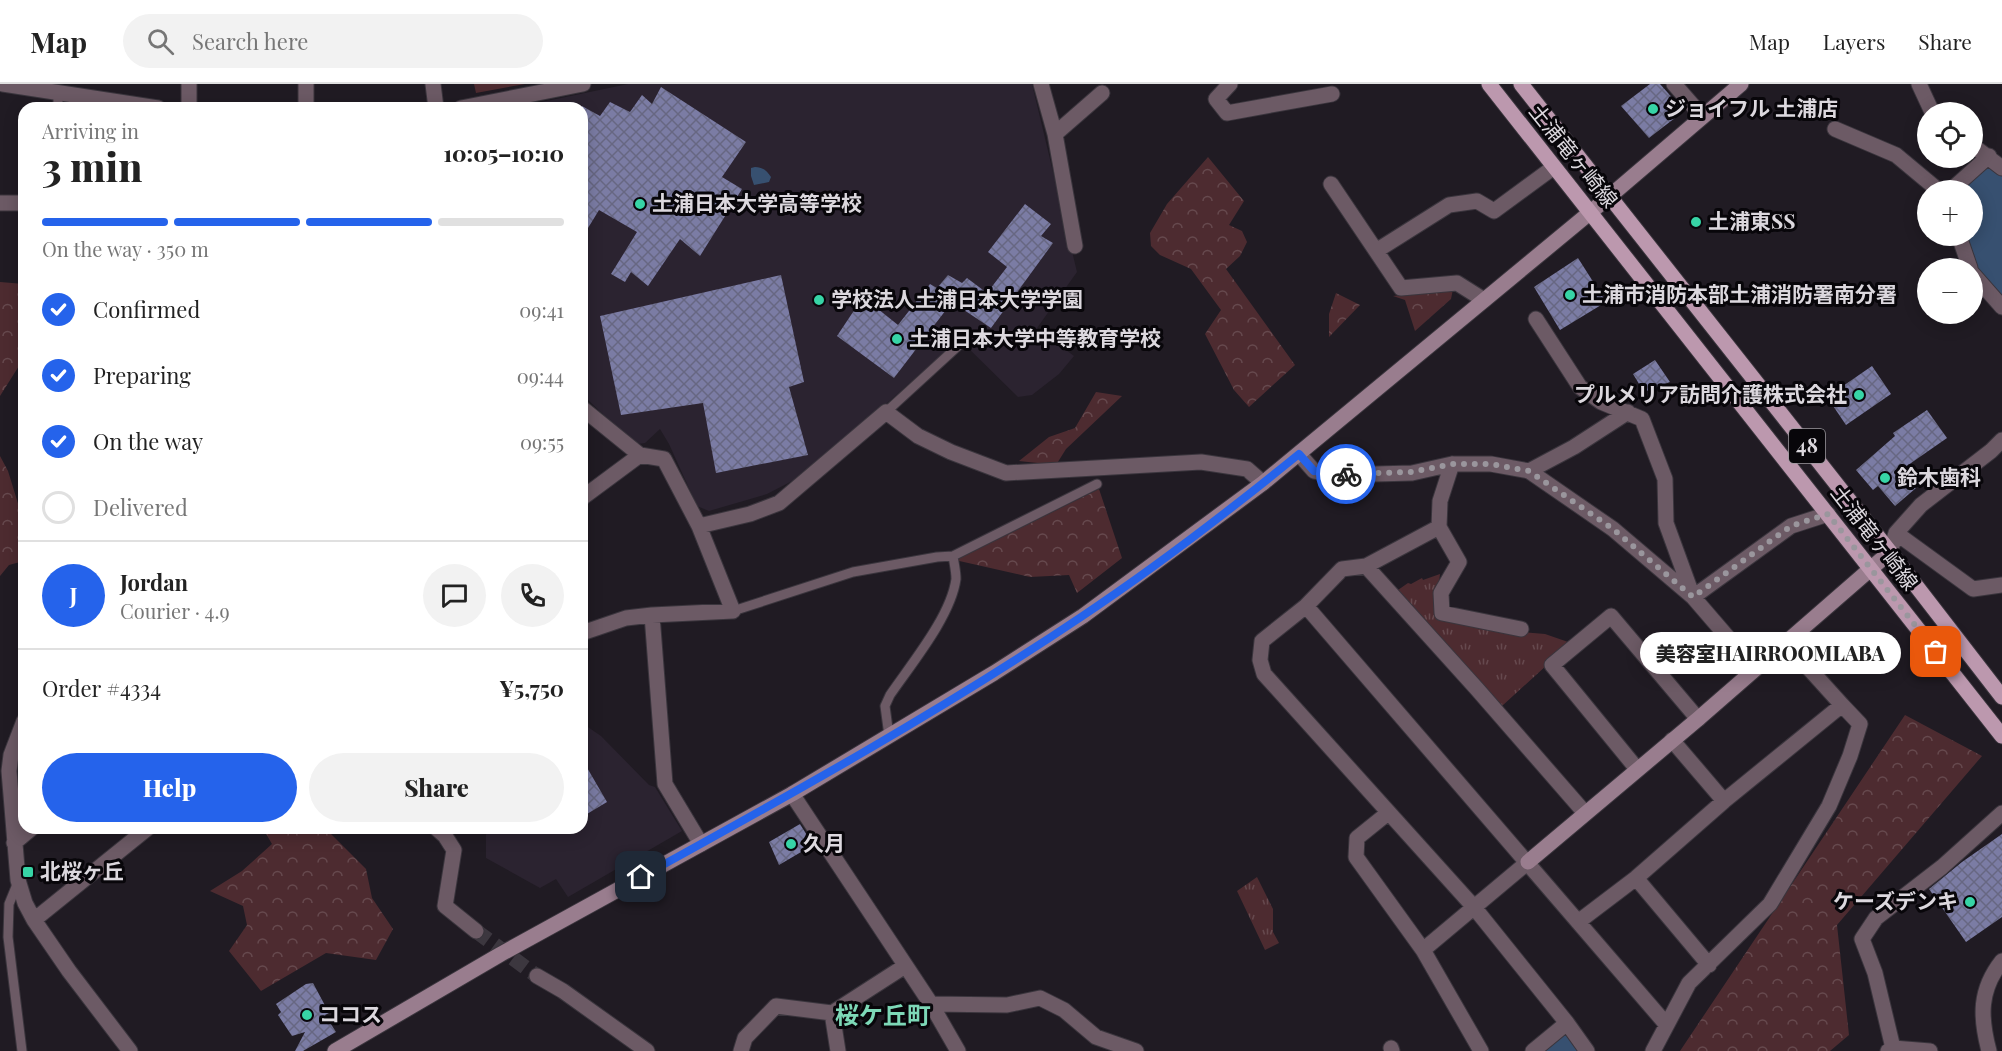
<!DOCTYPE html>
<meta charset="utf-8">
<style>
body{margin:0;font-family:"Playfair Display","Noto Sans JP",serif;background:#f2f2f2;color:#222;height:100vh;display:flex;flex-direction:column;font-size:22px;white-space:nowrap}
*{box-sizing:border-box;margin:0}
p{font-size:20px;color:#767676}
.icon{flex:none;width:33px;height:33px;fill:none;stroke:currentColor;stroke-width:2;stroke-linecap:round;stroke-linejoin:round}
.map{position:relative;flex:1;overflow:hidden}
.details{position:absolute;left:18px;top:18px;width:570px;height:732px;display:flex;flex-direction:column;background:#fff;border-radius:18px;box-shadow:0 3px 15px #0003}
.details>*{flex:none}
.fabs{position:absolute;left:1917px;top:18px;display:grid;gap:12px}
.fabs a{display:grid;place-items:center;width:66px;height:66px;border-radius:50%;background:#fff;box-shadow:0 3px 15px #0003;font-size:30px}
.pin{position:absolute;display:grid;place-items:center;width:51px;height:51px;color:#fff;margin:-26px;border-radius:12px;box-shadow:0 3px 9px #0006}
.courier{position:absolute;display:grid;place-items:center;width:60px;height:60px;margin:-30px;border:4px solid #2563eb;border-radius:50%;background:#fff;color:#222;box-shadow:0 2px 8px #0007}
.bubble{position:absolute;height:42px;border-radius:21px;background:#fff;box-shadow:0 3px 15px #0003;font-size:20px;font-weight:800;line-height:42px;text-align:center}
.headline em{font-style:normal;font-weight:800}
.headline div{display:flex;flex-direction:column-reverse}
.headline{display:flex;align-items:center;justify-content:space-between;height:102px;padding:0 24px}
h1{font-size:39px;font-weight:800;line-height:45px}
.bar{display:grid;grid-template-columns:repeat(4,1fr);gap:9px 6px;align-content:center;height:72px;padding:0 24px}
.bar i{height:8px;border-radius:4px;background:#e0e0e0}
.bar .on{background:#2563eb}
.bar p{grid-column:span 4}
.line{display:flex;align-items:center;gap:15px;padding:0 24px;border-top:2px solid #e0e0e0}
.line div{flex:1}
.round{display:grid;place-items:center;flex:none;width:63px;height:63px;border-radius:32px;background:#f2f2f2}
ol{padding:0 24px;list-style:none}
li{display:flex;align-items:center;gap:18px;height:66px}
li p{margin-inline-start:auto}
li .icon{padding:6px;border-radius:50%;background:#2563eb;color:#fff;stroke-width:4}
li:last-child{color:#767676}
li i{width:33px;height:33px;border:3px solid #e0e0e0;border-radius:50%}
.button{display:flex;gap:12px;margin-top:auto;padding:12px 24px}
.button a{flex:1;height:69px;border-radius:36px;background:#2563eb;color:#fff;font-size:24px;font-weight:800;line-height:69px;text-align:center}
.button a+a{background:#f2f2f2;color:#222}
header{display:flex;align-items:center;gap:36px;box-sizing:border-box;height:84px;padding:0 30px;background:#fff;border-bottom:2px solid #e0e0e0}
header strong{font-size:28px}
nav{display:flex;gap:33px;margin-inline-start:auto;font-size:21px}
.search{width:420px;height:54px;background:#f2f2f2;display:flex;align-items:center;gap:15px;box-sizing:border-box;padding:0 21px;border-radius:33px;color:#767676;font-size:22px}
.map>svg:first-child{display:block}
.built{fill:#2b2330}
.forest{fill:url(#forest-crowns)}
.park{fill:url(#park-tufts)}
.pitch{fill:#4d2b30}
.water{fill:#375070}
.building{fill:url(#building-cross-hatch)}
.lines{fill:none;stroke-linecap:round;stroke-linejoin:round}
.street-tunnel{stroke:#3c373f;stroke-width:15;stroke-dasharray:15 8;stroke-linecap:butt}
.lane-casing{stroke:#3a353d;stroke-width:11}
.street-casing{stroke:#3a353d;stroke-width:17}
.secondary-casing{stroke:#3a353d;stroke-width:17}
.primary-casing{stroke:#3a353d;stroke-width:17}
.lane{stroke:#6c5a65;stroke-width:9}
.street{stroke:#6c5a65;stroke-width:15}
.secondary{stroke:#997d8e;stroke-width:15}
.primary{stroke:#bc98ae;stroke-width:15}
.done{stroke:#9a969d;stroke-width:6;stroke-dasharray:0 10.8}
.route{stroke:#2563eb;stroke-width:8}
.poi-dot{fill:#37d4a6;stroke:#08060a;stroke-width:2}
.labels{text-anchor:middle;stroke-width:6;stroke-linejoin:round;paint-order:stroke}
.shield{fill:#08060a;stroke:#9c999e;stroke-width:1.5}
.shield-label{font-size:20px;font-weight:bold;fill:#dcd8de}
.poi-label{font-size:21px;font-weight:bold;fill:#dcd8de;stroke:#08060a;text-anchor:start}
.street-label{font-size:21px;fill:#dcd8de;stroke:#08060a}
.quarter-label{font-size:24px;font-weight:bold;fill:#7dd8b7;stroke:#08060a}
</style>
<header>
<strong>Map</strong>
<div class="search"><svg class="icon" aria-label="search" viewBox="0 0 24 24"><circle cx="10" cy="10" r="6"/><path d="M15 15l6 6"/></svg>Search here</div>
<nav><a>Map</a><a>Layers</a><a>Share</a></nav>
</header>
<div class="map">
<svg width="2002" height="967" viewBox="0 0 2002 967">
<defs>
<pattern id="forest-crowns" width="20" height="18" patternUnits="userSpaceOnUse" patternTransform="scale(1.5)"><rect width="20" height="18" fill="#4d2b30"/><path d="M2 6a3 3 0 1 1 6 0M12 15a3 3 0 1 1 6 0" fill="none" stroke="#66494e"/></pattern>
<pattern id="park-tufts" width="24" height="20" patternUnits="userSpaceOnUse" patternTransform="scale(1.5)"><rect width="24" height="20" fill="#4d2b30"/><path d="M3 7l-1-3M5 7V3M7 7l1-3M15 17l-1-3M17 17v-4M19 17l1-3" fill="none" stroke="#66494e"/></pattern>
<pattern id="building-cross-hatch" width="8" height="8" patternUnits="userSpaceOnUse" patternTransform="scale(1.5)"><rect width="8" height="8" fill="#7b7ca4"/><path d="M0 0l8 8M0 8l8-8" fill="none" stroke="#676782"/></pattern>
</defs>
<rect width="100%" height="100%" fill="#201b23"/>
<path class="built" d="M628,0H1032L1077,188L1037,244L1074,272L1059,290L1032,311L1018,313L959,255L885,321L796,395L767,410L709,427L697,422L669,360L660,345L645,359L638,360L627,354L582,310V24H513Z
M582,639L601,652L649,701L655,703L682,747L568,813L556,795L540,804L486,774V751L488,744H582Z"/>
<path class="forest" d="M1208,73L1244,117L1229,141L1242,147L1247,158L1240,172L1226,185L1295,281L1249,323L1234,306L1205,250L1221,226L1191,185L1160,171L1151,162L1150,149L1167,120Z
M0,198L24,200V274L0,312Z
M1453,205L1451,215L1415,247L1405,216L1393,212Z
M1336,209L1360,221L1329,253V230Z
M1096,308L1122,312L1066,365L1056,381L1019,377L1049,353L1075,344Z
M0,372L8,387L24,439L20,478L9,481L0,492Z
M1099,405L1122,474L1077,509L1069,491L1030,493L955,476Z
M1905,631L1982,672L1837,841L1849,951L1830,967H1680Z
M290,744H325L366,785L372,814L393,845L376,876L326,869L261,907L229,867L247,841L243,822L210,807L242,787L272,760L265,748Z"/>
<path class="park" d="M1440,490L1437,515L1441,535L1508,547L1545,550L1571,559L1502,622L1398,506L1408,499L1411,500L1422,494L1423,496Z
M1257,793L1273,825V848L1279,859L1265,866L1237,807Z"/>
<path class="pitch" d="M474,0H525L476,9Z"/>
<path class="water" d="M1989,78L2002,89V215L1976,185L1964,152H1972V106H1957Z
M755,83C763,83 767,87 771,93L769,98L754,101L751,92V84Z
M1567,945L1582,967H1537Z"/>
<path class="building" d="M1650,0H1660L1684,27L1649,54L1621,22Z
M661,3L746,58L722,93L742,105L700,172L680,155L648,202L631,188L625,198L611,190L637,148L599,126L582,154V22L600,32L610,18L630,28L642,11L652,20Z
M1025,120L1051,140L1041,152L1053,159L991,244L952,218L894,294L837,252L863,213L898,241L930,200L937,204L948,191L962,199L967,194L987,209L1007,183L988,168Z
M1578,174L1606,218L1560,246L1534,203Z
M781,191L804,298L789,303L808,371L716,389L703,319L621,331L600,232Z
M1655,276L1670,298L1644,308L1633,290Z
M1872,282L1891,310L1846,341L1827,313Z
M1927,326L1947,354L1901,386L1916,404L1895,422L1878,402L1873,406L1856,386L1895,352L1893,349Z
M582,675L607,718L582,733Z
M800,740L813,761L779,781L769,758Z
M2002,750V833L1966,858L1929,805L1962,778Z
M313,899L329,929L325,931L336,948L303,967H295L305,948L292,952L278,931L281,928L276,920L306,900Z"/>
<g class="lines">
<path class="street-tunnel" d="M476,847L537,892"/>
<g class="lane-casing">
<path id="lane" d="M58,7V24
M886,328L957,263
M733,527L853,488L937,473L953,472L1097,400
M889,652L885,622L890,611C912,579 951,532 956,495C956,487 954,479 953,472
M18,798L9,820L8,853L22,967"/>
</g>
<g class="street-casing">
<path id="street" d="M3,0L158,24
M189,0V24
M306,0V24
M433,0L436,24
M1041,0L1055,50L1075,162
M1230,0L1216,15L1227,29L1332,10
M1674,0L1702,32
M1919,0L1932,28
M461,24L583,0
M1835,45L1896,71L1938,106
M1055,50L1102,9
M1972,61L2002,84
M1331,100L1401,204L1457,199L1484,216
M1951,106L1989,72
M0,119H24
M1959,152L1970,184
M1376,167L1449,121L1477,117L1494,127L1554,83
M1972,189L2002,223
M1536,235L1580,303L1601,318L1642,335L1665,395L1666,439L1693,513L1755,585
M582,324L640,371L664,375L699,442L733,527L652,531L626,534L582,549
M1299,370L1314,387L1339,391L1412,389L1452,380H1491L1529,387L1613,445L1693,513L1791,442L1828,430
M1452,380L1440,417L1439,443L1459,478L1441,509L1442,529L1521,545
M1529,387L1574,363L1628,328
M582,414L640,371
M699,442L750,430L779,419L886,328L918,352L951,368L1006,389L1201,378L1247,385L1263,399
M1896,449L1973,505L2002,501
M1890,468L1896,449L1921,421L1991,367L2002,356
M1366,482L1439,443
M1306,522L1666,940
M652,531L665,700L701,760
M1786,559L1842,621
M24,637L11,671L9,687L18,796L25,819L34,836L69,887L130,967
M1672,656L1724,717
M1637,685L1552,581L1611,532L1698,635
M792,710L931,920L958,967
M1388,729L1357,754L1356,773L1423,866L1481,967
M1585,729L1477,605L1366,482L1342,485L1306,522L1262,557L1260,576L1264,590L1473,822L1567,939L1587,967
M436,744L445,752L454,766L445,822L476,847
M14,759L32,744
M1636,794L1709,881
M34,836L148,744
M1578,838L1636,794L1724,717L1842,621L1860,640L1850,672L1829,722L1770,820L1689,899L1653,967
M1423,866L1528,778
M537,892L563,907L647,967
M931,920L1007,921L1040,914L1064,926L1096,953L1136,967
M832,929L838,967
M1391,964L1392,967
M1893,964L1875,889L1862,855L1876,834L1942,783L2002,729
M741,967L745,954L776,922L832,929L905,882
M1533,967L1567,939
M1888,967L1893,964L1930,967
M1989,967C1980,933 1979,906 2002,877"/>
</g>
<g class="secondary-casing">
<path id="secondary" d="M1528,778L1698,635L1890,468
M335,967L501,870L792,710L994,589L1083,532L1263,399L1610,112L1741,0"/>
</g>
<g class="primary-casing">
<path id="primary" d="M1489,0L2002,652
M1521,0L1890,468L2002,613"/>
</g>
<use href="#lane" class="lane"/>
<use href="#street" class="street"/>
<use href="#secondary" class="secondary"/>
<use href="#primary" class="primary"/>
</g>
<g class="lines">
<path class="done" d="M1346,390L1412,388L1452,380H1491L1529,387L1613,445L1693,513L1791,442L1828,430L1936,568"/>
<path class="route" d="M641,793C790,711 940,628 1081,533C1156,483 1229,427 1299,370L1314,387L1346,390"/>
</g>
<g class="poi-dot">
<circle cx="1653" cy="25" r="6"/>
<circle cx="640" cy="120" r="6"/>
<circle cx="1696" cy="138" r="6"/>
<circle cx="1570" cy="211" r="6"/>
<circle cx="819" cy="216" r="6"/>
<circle cx="897" cy="255" r="6"/>
<circle cx="1859" cy="311" r="6"/>
<circle cx="1885" cy="394" r="6"/>
<circle cx="791" cy="760" r="6"/>
<rect x="22" y="782" width="12" height="12" rx="3"/>
<circle cx="1970" cy="818" r="6"/>
<circle cx="307" cy="931" r="6"/>
</g>
<g class="labels">
<rect class="shield" x="1789" y="345" width="36" height="34" rx="4.5"/>
<g class="shield-label">
<text x="1807" y="369">48</text>
</g>
<g class="poi-label">
<text x="1665" y="32">ジョイフル 土浦店</text>
<text x="652" y="127">土浦日本大学高等学校</text>
<text x="1708" y="145">土浦東SS</text>
<text x="1582" y="218">土浦市消防本部土浦消防署南分署</text>
<text x="831" y="223">学校法人土浦日本大学学園</text>
<text x="909" y="262">土浦日本大学中等教育学校</text>
<text x="1847" y="318" text-anchor="end">プルメリア訪問介護株式会社</text>
<text x="1897" y="401">鈴木歯科</text>
<text x="803" y="767">久月</text>
<text x="40" y="795">北桜ヶ丘</text>
<text x="1958" y="825" text-anchor="end">ケーズデンキ</text>
<text x="319" y="938">ココス</text>
</g>
<g class="street-label">
<text transform="translate(1573 72) rotate(51)" y="7">土浦竜ヶ崎線</text>
<text transform="translate(1874 454) rotate(52)" y="7">土浦竜ヶ崎線</text>
</g>
<g class="quarter-label">
<text x="883" y="940">桜ケ丘町</text>
</g>
</g>
</svg>
<div class="fabs">
<a><svg class="icon" aria-label="locate" viewBox="0 0 24 24"><circle cx="12" cy="12" r="6"/><path d="M12 2v4M12 18v4M2 12h4M18 12h4"/></svg></a>
<a>+</a>
<a>−</a>
</div>
<div class="pin" style="left:1936px;top:568px;background:#ea580c"><svg class="icon" aria-label="bag" viewBox="0 0 24 24"><path d="M5 8h14l-1 12H6zM9 8a3 3 0 0 1 6 0"/></svg></div>
<div class="pin" style="left:641px;top:793px;background:#1f2937"><svg class="icon" aria-label="home" viewBox="0 0 24 24"><path d="M3 11l9-7 9 7M6 9v11h12V9"/></svg></div>
<div class="courier" style="left:1346px;top:390px"><svg class="icon" aria-label="bike" viewBox="0 0 24 24"><circle cx="6" cy="16" r="4"/><circle cx="18" cy="16" r="4"/><path d="M6 16l4-8h5l3 8M10 8l3 8H6M13 5h3"/></svg></div>
<div class="bubble" style="left:1640px;top:548px;width:261px">美容室HAIRROOMLABA</div>
<section class="details">
<div class="headline"><div><h1>3 min</h1><p>Arriving in</p></div><em>10:05–10:10</em></div>
<div class="bar"><i class="on"></i><i class="on"></i><i class="on"></i><i></i><p>On the way · 350 m</p></div>
<ol>
<li><svg class="icon" aria-label="check" viewBox="0 0 24 24"><path d="M5 12l5 5 9-10"/></svg>Confirmed<p>09:41</p></li>
<li><svg class="icon" aria-label="check" viewBox="0 0 24 24"><path d="M5 12l5 5 9-10"/></svg>Preparing<p>09:44</p></li>
<li><svg class="icon" aria-label="check" viewBox="0 0 24 24"><path d="M5 12l5 5 9-10"/></svg>On the way<p>09:55</p></li>
<li><i></i>Delivered</li>
</ol>
<div class="line" style="height:108px"><b class="round" style="background:#2563eb;color:#fff">J</b><div><b>Jordan</b><p>Courier · 4.9</p></div><a class="round"><svg class="icon" aria-label="chat" viewBox="0 0 24 24"><path d="M4 5h16v11H9l-5 4z"/></svg></a><a class="round"><svg class="icon" aria-label="phone" viewBox="0 0 24 24"><path d="M5 4h4l2 5-3 2q2 4 5 5l2-3 5 2v4C11 20 4 13 5 4z"/></svg></a></div>
<div class="line" style="height:78px"><div>Order #4334</div><b>¥5,750</b></div>
<div class="button"><a>Help</a><a>Share</a></div>
</section>
</div>
